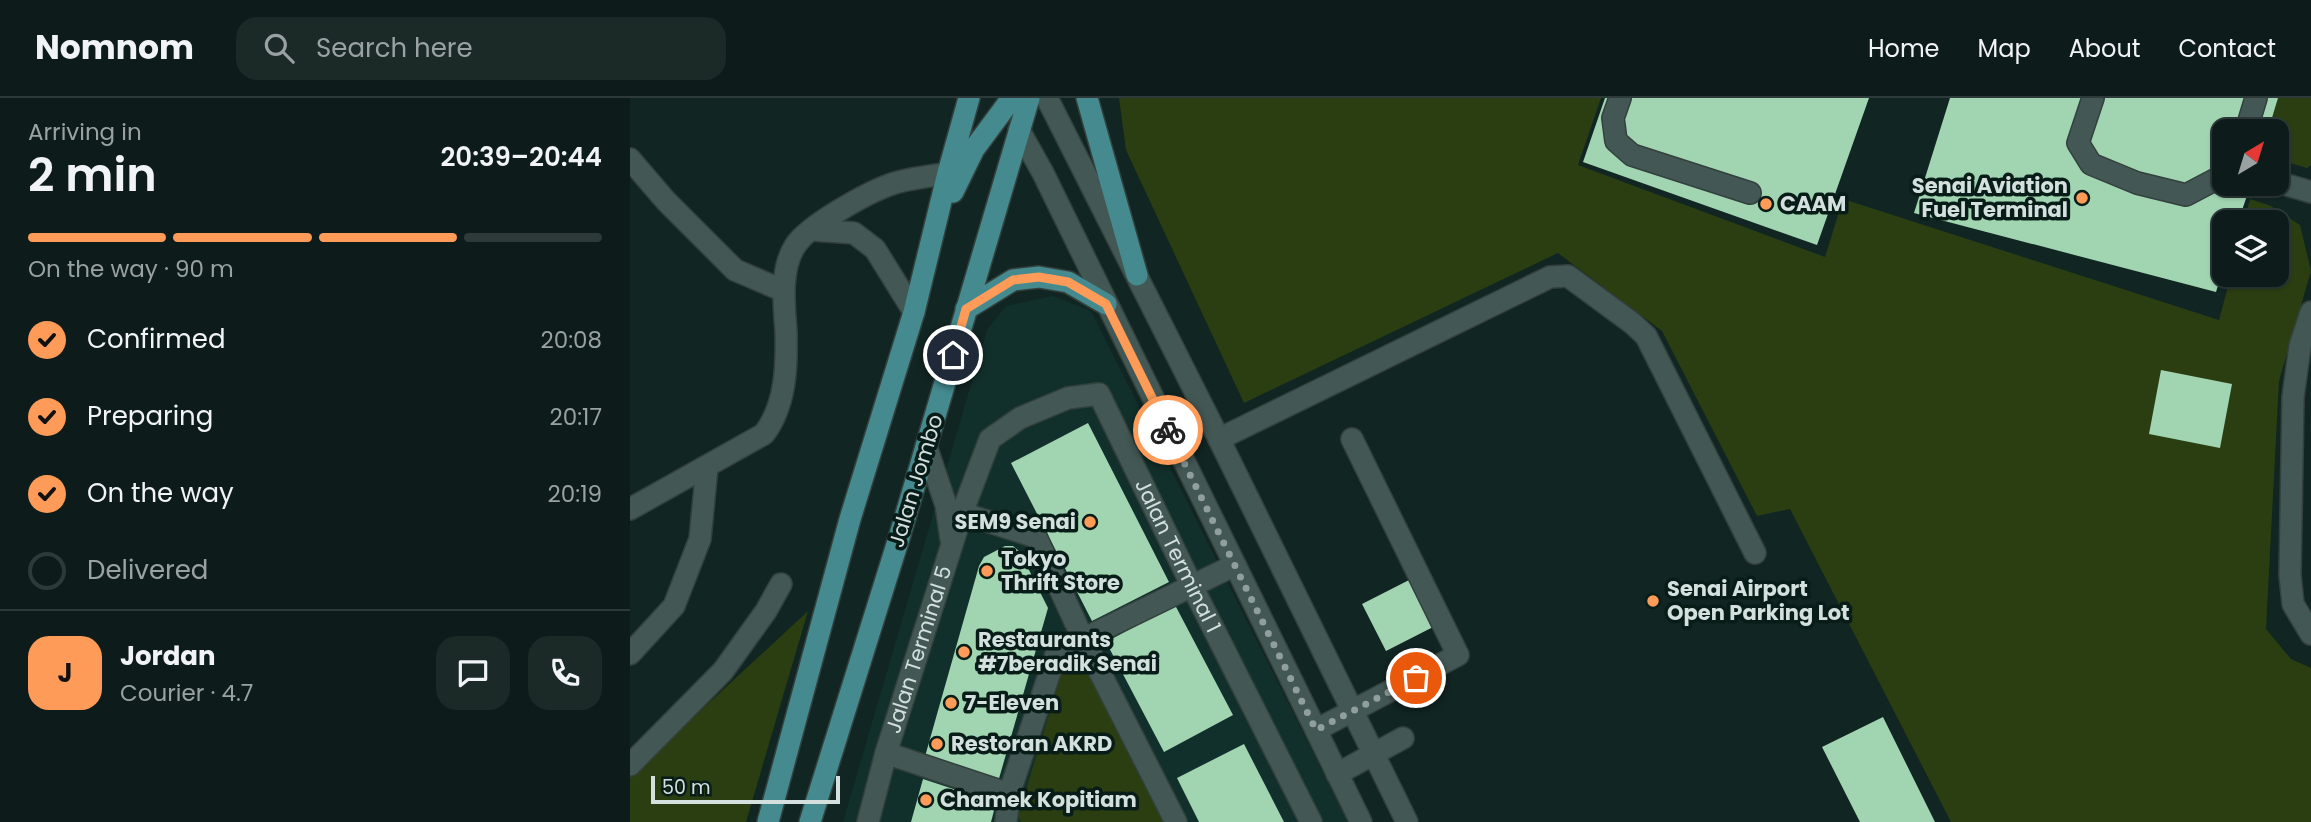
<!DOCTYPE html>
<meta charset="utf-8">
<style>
body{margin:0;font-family:Poppins,sans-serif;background:#1b2927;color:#f1f3f6;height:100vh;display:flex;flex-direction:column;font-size:26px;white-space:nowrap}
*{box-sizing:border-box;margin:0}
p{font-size:23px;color:#9aa1a2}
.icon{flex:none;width:38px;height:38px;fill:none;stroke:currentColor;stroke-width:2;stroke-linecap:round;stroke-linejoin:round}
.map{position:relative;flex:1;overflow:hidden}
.panel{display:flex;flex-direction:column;background:#0d1c1a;width:630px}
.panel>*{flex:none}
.needle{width:46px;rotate:38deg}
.controls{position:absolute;left:1582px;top:21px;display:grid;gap:14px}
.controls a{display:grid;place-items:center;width:77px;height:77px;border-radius:14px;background:#0d1c1a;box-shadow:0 2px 5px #0004,0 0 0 2px #2d3a39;font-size:35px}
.scale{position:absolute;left:21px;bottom:18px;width:189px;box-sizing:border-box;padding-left:7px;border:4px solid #d4e0dd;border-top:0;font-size:19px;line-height:24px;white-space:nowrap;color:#d4e0dd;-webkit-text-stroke:5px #081c18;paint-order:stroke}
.pin{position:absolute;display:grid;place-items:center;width:60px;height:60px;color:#fff;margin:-30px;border:4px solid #fff;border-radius:50%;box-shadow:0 2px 7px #0007}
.courier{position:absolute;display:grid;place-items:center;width:70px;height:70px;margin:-35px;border:5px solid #fe9b58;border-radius:50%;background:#fff;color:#222;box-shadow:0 2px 9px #0007}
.head em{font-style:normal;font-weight:600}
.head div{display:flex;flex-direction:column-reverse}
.head{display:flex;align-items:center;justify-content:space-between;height:119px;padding:0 28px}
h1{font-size:46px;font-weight:600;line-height:52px}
.bar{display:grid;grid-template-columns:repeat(4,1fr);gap:10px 7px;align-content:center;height:84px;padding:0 28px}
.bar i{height:9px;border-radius:5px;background:#2d3a39}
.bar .active{background:#fe9b58}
.bar p{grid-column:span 4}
.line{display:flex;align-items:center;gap:18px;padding:0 28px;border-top:2px solid #2d3a39}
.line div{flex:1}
.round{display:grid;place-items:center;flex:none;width:74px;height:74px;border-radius:21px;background:#1b2927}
ol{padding:0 28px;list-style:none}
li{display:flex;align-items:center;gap:21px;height:77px}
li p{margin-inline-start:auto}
li .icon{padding:7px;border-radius:50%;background:#fe9b58;color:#111;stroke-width:4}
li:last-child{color:#9aa1a2}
li i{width:38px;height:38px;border:4px solid #2d3a39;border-radius:50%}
header{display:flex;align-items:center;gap:42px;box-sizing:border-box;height:98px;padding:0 35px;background:#0d1c1a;border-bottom:2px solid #2d3a39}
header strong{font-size:33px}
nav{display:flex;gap:38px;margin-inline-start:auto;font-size:24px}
.search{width:490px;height:63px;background:#1b2927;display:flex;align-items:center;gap:18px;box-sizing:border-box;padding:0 24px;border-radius:21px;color:#9aa1a2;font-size:26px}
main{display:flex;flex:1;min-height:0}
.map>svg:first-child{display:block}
.built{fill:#12302b}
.green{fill:#2b3e11}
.building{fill:#a1d5b2}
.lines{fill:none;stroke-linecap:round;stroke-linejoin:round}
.minor-casing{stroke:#33403d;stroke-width:24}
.major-casing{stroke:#33403d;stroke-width:24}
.minor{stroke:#435854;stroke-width:21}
.major{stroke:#448a8f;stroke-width:21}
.done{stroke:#909f9c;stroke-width:7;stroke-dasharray:0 12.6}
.route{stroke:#fe9b58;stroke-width:9}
.poi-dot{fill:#fe9b58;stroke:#081c18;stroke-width:2.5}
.labels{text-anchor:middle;stroke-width:7;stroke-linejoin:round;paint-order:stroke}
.poi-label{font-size:21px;font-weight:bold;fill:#d4e0dd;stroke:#081c18;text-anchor:start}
.street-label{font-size:21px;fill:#d4e0dd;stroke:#081c18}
</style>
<header>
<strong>Nomnom</strong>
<div class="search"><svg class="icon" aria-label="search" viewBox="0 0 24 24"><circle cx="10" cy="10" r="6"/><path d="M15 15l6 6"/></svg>Search here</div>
<nav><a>Home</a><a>Map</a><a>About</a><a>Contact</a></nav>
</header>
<main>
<section class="panel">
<div class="head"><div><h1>2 min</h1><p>Arriving in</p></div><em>20:39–20:44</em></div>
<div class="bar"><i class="active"></i><i class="active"></i><i class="active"></i><i></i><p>On the way · 90 m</p></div>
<ol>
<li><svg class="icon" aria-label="check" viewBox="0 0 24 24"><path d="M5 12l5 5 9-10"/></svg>Confirmed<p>20:08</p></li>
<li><svg class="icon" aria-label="check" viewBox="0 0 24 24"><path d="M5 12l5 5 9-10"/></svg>Preparing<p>20:17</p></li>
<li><svg class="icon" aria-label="check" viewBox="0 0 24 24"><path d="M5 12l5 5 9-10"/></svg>On the way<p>20:19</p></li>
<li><i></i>Delivered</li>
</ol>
<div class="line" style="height:126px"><b class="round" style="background:#fe9b58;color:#111">J</b><div><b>Jordan</b><p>Courier · 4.7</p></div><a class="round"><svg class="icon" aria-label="chat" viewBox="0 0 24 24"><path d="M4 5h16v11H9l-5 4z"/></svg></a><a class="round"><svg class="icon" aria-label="phone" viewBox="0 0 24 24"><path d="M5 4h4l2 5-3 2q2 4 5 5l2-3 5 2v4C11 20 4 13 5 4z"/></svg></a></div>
</section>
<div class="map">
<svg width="1681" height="724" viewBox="0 0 1681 724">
<rect width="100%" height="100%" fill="#112522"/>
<path class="built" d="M423,198L461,213L718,724H213L357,232L376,208Z"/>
<path class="green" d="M489,0H971L948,67L1195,159L1213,101L1589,222L1601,177H1647V124H1614L1620,101L1641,108L1670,127L1681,173L1649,283L1636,531L1661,561L1681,570V724H1321L1160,411L1127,418L1032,233L928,155L614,305L496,52Z
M1648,0H1681V67L1677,70L1647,61V33H1638Z
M178,513L116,724H0V678Z
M450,555L534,724H391L388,718L437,557Z"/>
<path class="building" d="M975,0H1239L1187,147L953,64Z
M1320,0H1648L1638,33H1594V86H1621L1608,124H1594V168L1586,194L1284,115Z
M1531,272L1602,286L1590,350L1519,336Z
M458,325L539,484L462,523L381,365Z
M375,448H383L390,454L418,510L368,684L294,662L349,468L354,459Z
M783,480L807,527L756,553L732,506Z
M545,507L603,617L534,654L476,544Z
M1253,619L1305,724H1230L1192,649Z
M614,646L654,724H569L547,680Z
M293,681L366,705L361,724H281Z"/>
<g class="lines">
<g class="minor-casing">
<g id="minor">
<path d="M417,0L589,341L777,724"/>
<path d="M990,0L983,20L986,43L1002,57L1120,95"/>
<path d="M1463,0L1448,45L1461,66L1507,85L1556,97L1594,77"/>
<path d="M389,32L413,75L731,724"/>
<path d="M1616,33L1626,0"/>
<path d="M0,61L36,103L105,172L154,193"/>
<path d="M1647,84L1681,94"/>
<path d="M183,132L224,135L245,151L284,214"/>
<path d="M1681,214L1670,248L1663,299L1660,477L1663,506L1681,536"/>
<path d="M589,341L920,179L938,178L1002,225L1016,238L1125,455"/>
<path d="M296,348L316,407L321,441"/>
<path d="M0,411L134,336C156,307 157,268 156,233C154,207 150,171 165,148C177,128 237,95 259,87C277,80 299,79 318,75"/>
<path d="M332,415L406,439L453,541L546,724"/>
<path d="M0,556L44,508L70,441L77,369"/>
<path d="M686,632L828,557L722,341"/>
<path d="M256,655L379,696"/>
<path d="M0,667L93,573L136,513L151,486"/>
<path d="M707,676L773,640"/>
<path id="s1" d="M238,724L256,655L332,415L360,341L390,320L438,300L469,296L562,488L681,724"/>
<path d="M376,724L379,696L428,550L453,541L605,467"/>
</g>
</g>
<g class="major-casing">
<path id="major" d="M457,0L507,177
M323,94L344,51L382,0
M336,211L383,182L409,179L438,184L476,206
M138,724L220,421L284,214L318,75L339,0
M180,724L269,440L399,0"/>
</g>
<use href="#minor" class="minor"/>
<use href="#major" class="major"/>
</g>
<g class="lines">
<path class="done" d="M538,332L686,632L786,580"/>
<path class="route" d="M323,257L336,211L383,182L409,179L438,184L476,206L538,332"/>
</g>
<g class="poi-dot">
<circle cx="1452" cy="100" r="7"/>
<circle cx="1136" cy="106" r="7"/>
<circle cx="460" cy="424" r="7"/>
<circle cx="357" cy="473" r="7"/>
<circle cx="1023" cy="503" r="7"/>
<circle cx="334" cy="554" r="7"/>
<circle cx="321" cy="605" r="7"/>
<circle cx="307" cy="646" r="7"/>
<circle cx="296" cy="702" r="7"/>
</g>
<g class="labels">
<g class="poi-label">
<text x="1438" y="95" text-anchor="end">Senai Aviation<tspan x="1438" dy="24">Fuel Terminal</tspan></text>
<text x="1150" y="113">CAAM</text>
<text x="446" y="431" text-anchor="end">SEM9 Senai</text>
<text x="371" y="468">Tokyo<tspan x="371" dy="24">Thrift Store</tspan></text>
<text x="1037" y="498">Senai Airport<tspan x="1037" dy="24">Open Parking Lot</tspan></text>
<text x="348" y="549">Restaurants<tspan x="348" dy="24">#7beradik Senai</tspan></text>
<text x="335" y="612">7-Eleven</text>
<text x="321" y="653">Restoran AKRD</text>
<text x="310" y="709">Chamek Kopitiam</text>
</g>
<g class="street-label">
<text transform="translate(286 383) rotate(-73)" y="7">Jalan Jombo</text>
<text dy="7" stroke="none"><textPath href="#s1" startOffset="702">Jalan Terminal 1</textPath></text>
<text dy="7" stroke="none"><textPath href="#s1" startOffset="180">Jalan Terminal 5</textPath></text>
</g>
</g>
</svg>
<div class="controls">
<a><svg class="needle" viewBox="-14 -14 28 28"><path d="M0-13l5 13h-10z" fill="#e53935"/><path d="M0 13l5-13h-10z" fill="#9aa1a2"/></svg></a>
<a><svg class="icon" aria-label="layers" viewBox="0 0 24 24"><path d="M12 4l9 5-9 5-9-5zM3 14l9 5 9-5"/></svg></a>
</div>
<div class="scale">50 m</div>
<div class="pin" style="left:786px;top:580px;background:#ea580c"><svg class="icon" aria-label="bag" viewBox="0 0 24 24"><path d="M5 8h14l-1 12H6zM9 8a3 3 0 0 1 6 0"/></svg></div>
<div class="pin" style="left:323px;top:257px;background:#1f2937"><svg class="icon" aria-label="home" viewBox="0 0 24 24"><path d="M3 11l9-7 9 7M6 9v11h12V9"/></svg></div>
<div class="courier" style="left:538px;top:332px"><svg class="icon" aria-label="bike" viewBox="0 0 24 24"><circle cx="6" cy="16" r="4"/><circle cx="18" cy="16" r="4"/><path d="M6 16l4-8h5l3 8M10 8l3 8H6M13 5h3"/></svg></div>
</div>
</main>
